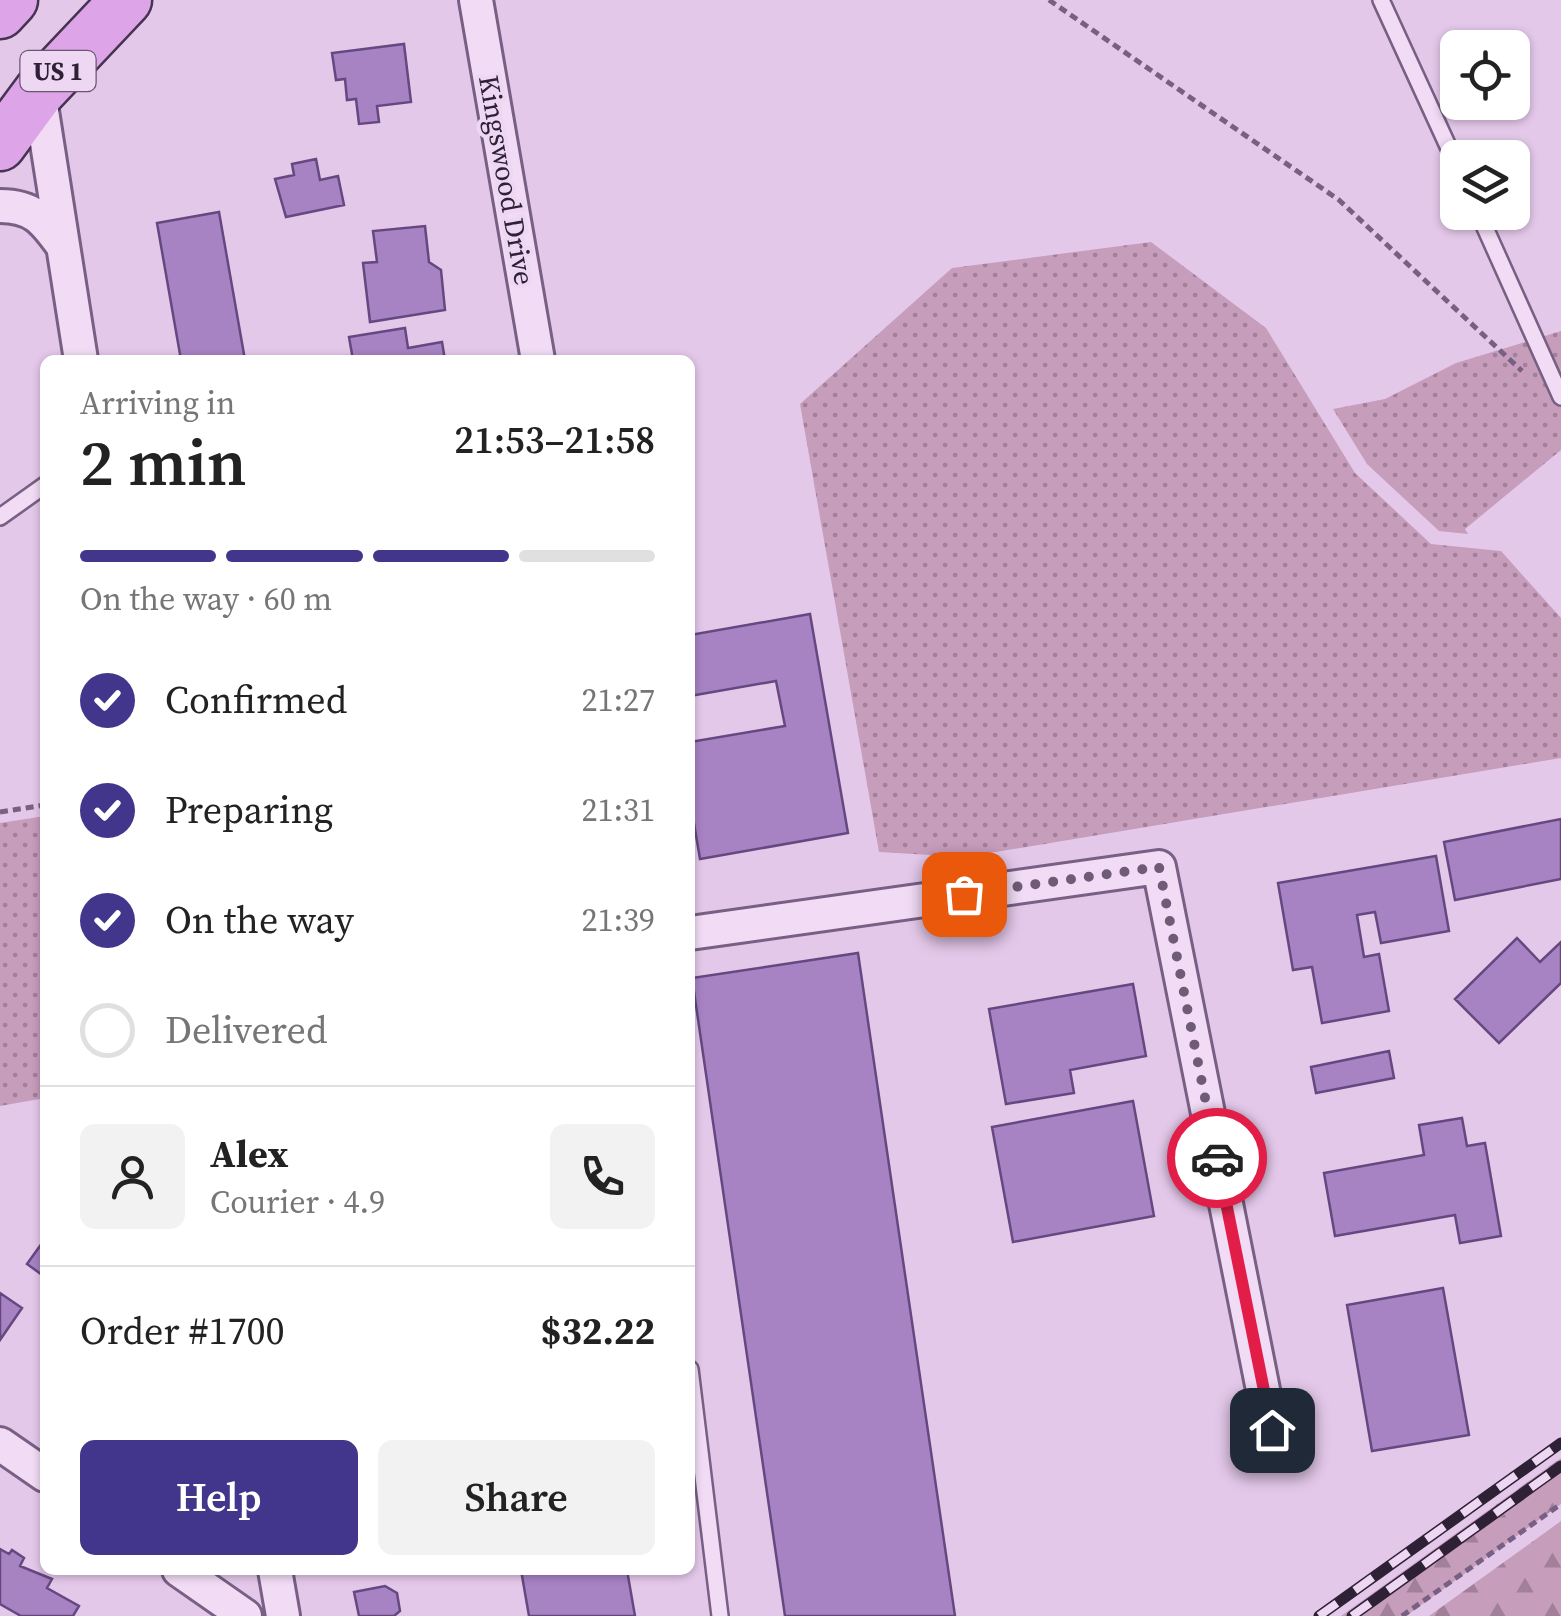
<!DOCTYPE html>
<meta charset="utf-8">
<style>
body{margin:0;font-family:"Source Serif 4",serif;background:#f2f2f2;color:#222;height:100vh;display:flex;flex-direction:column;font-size:38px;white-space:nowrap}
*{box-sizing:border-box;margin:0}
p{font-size:32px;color:#767676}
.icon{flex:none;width:55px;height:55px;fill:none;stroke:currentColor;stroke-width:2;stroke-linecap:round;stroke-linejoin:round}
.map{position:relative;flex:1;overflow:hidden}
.side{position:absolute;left:40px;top:355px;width:655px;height:1220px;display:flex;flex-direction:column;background:#fff;border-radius:15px;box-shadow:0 2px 8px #0004}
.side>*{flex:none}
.controls{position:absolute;left:1440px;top:30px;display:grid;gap:20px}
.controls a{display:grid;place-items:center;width:90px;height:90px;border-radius:15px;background:#fff;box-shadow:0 2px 8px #0004;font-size:50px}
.pin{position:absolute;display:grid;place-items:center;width:85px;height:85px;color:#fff;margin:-42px;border-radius:20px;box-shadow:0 5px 15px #0006}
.courier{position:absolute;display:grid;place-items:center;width:100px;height:100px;margin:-50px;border:8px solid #e11d48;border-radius:50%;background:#fff;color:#222;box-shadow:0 2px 12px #0007}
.headline em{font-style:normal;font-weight:600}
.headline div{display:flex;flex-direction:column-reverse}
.headline{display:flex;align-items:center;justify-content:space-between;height:170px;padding:0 40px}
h1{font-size:65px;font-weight:600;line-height:75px}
.bar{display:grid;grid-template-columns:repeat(4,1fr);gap:15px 10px;align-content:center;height:120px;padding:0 40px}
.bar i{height:12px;border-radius:8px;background:#e0e0e0}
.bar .active{background:#41368c}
.bar p{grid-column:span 4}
.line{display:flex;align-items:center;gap:25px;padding:0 40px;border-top:2px solid #e0e0e0}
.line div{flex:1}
.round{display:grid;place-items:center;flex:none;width:105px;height:105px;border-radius:15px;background:#f2f2f2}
ol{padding:0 40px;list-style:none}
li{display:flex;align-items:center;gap:30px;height:110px}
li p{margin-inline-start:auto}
li .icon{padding:10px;border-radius:50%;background:#41368c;color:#fff;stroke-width:4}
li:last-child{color:#767676}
li i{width:55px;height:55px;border:5px solid #e0e0e0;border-radius:50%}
.button{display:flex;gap:20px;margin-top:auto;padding:20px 40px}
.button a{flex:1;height:115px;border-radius:15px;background:#41368c;color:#fff;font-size:40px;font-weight:600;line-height:115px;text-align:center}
.button a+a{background:#f2f2f2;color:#222}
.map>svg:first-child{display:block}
.grass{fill:url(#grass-dots)}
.forest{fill:url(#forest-firs)}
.building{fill:#a783c4;stroke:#664880;stroke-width:2.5}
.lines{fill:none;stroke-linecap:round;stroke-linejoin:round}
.lane-casing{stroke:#785f84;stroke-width:20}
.street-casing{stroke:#785f84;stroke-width:38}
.primary-casing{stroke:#463352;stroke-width:55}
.path{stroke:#785f84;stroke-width:5;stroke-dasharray:8 5;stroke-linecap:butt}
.lane{stroke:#f1dbf5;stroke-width:15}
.street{stroke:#f1dbf5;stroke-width:32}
.primary{stroke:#dda5e8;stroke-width:50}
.rail-casing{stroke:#2e2136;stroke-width:11}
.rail{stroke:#eed7f2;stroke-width:8;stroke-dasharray:22;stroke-linecap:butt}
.done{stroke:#6e5b75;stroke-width:10;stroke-dasharray:0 18}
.route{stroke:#e11d48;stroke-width:12}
.labels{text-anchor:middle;stroke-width:8;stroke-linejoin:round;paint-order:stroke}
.shield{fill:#eed7f2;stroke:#68586e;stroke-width:2.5}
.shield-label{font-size:25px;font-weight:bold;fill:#2e2136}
.street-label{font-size:28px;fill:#2e2136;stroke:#eed7f2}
</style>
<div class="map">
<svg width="1561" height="1616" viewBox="0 0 1561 1616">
<defs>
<pattern id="grass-dots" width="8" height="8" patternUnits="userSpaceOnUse" patternTransform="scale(2.5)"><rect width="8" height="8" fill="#c79dbc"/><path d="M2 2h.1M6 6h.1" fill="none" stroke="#a2809a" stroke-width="1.8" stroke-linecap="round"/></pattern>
<pattern id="forest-firs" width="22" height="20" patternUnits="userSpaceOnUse" patternTransform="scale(2.5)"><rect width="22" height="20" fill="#c79dbc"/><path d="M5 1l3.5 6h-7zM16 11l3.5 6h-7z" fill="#a2809a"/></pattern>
</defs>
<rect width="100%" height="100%" fill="#e4c8ea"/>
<path class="grass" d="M1151,242L1266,328L1355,473L1431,544L1501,551L1561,618V758L966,857L879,852L800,404L952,268Z
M1561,331V450L1465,529L1468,534L1439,531L1367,464L1333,409L1385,399L1456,363Z
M45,816V1098L0,1106V823Z"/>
<path class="forest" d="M1561,1458V1504L1406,1616H1341Z
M1561,1521V1616H1429Z"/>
<path class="building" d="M404,44L411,102L377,106L379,122L359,124L356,99L347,100L345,79L336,80L332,53Z
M316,159L320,180L338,176L344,205L286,217L275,179L294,175L292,164Z
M219,212L245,360H181L157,223Z
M425,226L429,262L441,270L445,310L370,322L363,263L377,262L373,231Z
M405,328L408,348L442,342L445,360H353L349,337Z
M810,614L848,833L700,859L690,800V742L785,726L776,681L690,696V635Z
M1561,819V879L1455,900L1444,842Z
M1436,856L1449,931L1381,943L1375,912L1357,915L1364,957L1379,954L1389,1011L1322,1023L1312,967L1293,970L1278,883Z
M1517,938L1540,962L1561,942V983L1499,1043L1455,999Z
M858,953L955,1616H785L692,978Z
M1133,984L1146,1056L1070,1070L1074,1093L1006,1104L989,1009Z
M1389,1051L1394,1078L1316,1093L1311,1067Z
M1133,1101L1154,1216L1013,1242L992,1127Z
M1462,1118L1467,1146L1485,1143L1501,1236L1460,1243L1455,1215L1335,1236L1324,1173L1424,1155L1419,1125Z
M45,1239V1277L27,1264Z
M1443,1288L1469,1435L1372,1451L1347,1305Z
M0,1293L22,1308L0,1340Z
M0,1549L9,1554L12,1550L24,1558L20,1566L52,1579L47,1588L79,1606L73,1616H21L0,1604Z
M521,1570H627L635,1616H529Z
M385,1586L397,1593L400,1611L394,1616H359L354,1592Z"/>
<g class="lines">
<g class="lane-casing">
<path id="lane" d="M1381,0L1458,168
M1478,212L1561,397
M0,517L45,485
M690,1369L720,1616"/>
</g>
<g class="street-casing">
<path id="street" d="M476,0L538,360
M39,92L81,360
M0,206C33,206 44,220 62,245
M690,933L1159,867L1271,1430
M0,1444L45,1475
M179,1570L245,1616
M275,1570L283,1616"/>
</g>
<g class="primary-casing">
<path id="primary" d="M0,13L12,0
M0,145L39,92L126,0"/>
</g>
<path class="path" d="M1049,0L1339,200L1522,371
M0,812L45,805
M1402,1616L1561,1504"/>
<use href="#lane" class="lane"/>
<use href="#street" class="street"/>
<use href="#primary" class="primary"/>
<g class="rail-casing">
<path id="rail" d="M1319,1616L1561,1443
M1352,1616L1561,1466"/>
</g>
<use href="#rail" class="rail"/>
</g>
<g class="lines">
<path class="done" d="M964,894L1159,867L1217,1158"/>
<path class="route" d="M1217,1158L1272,1430"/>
</g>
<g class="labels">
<rect class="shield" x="20.5" y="51" width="75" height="40" rx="8"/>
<g class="shield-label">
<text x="58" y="80">US 1</text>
</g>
<g class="street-label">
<text transform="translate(507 180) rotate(80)" y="10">Kingswood Drive</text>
</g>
</g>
</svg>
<div class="controls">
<a><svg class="icon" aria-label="locate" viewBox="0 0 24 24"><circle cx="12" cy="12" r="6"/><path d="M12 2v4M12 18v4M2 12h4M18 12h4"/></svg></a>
<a><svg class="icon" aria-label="layers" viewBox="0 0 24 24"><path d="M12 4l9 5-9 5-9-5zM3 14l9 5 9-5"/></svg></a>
</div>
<div class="pin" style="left:964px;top:894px;background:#ea580c"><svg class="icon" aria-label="bag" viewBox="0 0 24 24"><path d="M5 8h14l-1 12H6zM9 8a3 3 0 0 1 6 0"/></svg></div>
<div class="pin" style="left:1272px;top:1430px;background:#1f2937"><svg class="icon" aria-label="home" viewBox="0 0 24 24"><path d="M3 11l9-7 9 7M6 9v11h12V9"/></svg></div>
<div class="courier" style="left:1217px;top:1158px"><svg class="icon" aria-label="car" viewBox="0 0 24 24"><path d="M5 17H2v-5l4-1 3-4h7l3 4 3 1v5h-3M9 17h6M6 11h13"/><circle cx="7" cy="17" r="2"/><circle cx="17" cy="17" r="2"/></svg></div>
<section class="side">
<div class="headline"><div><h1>2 min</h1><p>Arriving in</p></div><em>21:53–21:58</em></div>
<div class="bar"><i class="active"></i><i class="active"></i><i class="active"></i><i></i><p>On the way · 60 m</p></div>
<ol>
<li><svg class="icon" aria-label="check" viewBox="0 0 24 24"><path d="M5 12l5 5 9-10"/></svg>Confirmed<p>21:27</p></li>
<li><svg class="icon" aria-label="check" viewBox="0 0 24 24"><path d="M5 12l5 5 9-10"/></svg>Preparing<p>21:31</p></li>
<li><svg class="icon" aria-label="check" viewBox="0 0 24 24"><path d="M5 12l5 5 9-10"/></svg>On the way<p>21:39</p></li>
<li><i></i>Delivered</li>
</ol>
<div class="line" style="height:180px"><a class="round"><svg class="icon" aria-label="person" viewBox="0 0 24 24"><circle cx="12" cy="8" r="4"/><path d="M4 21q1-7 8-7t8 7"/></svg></a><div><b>Alex</b><p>Courier · 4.9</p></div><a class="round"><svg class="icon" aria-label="phone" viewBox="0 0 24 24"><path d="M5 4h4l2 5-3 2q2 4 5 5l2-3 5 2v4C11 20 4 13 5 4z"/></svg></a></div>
<div class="line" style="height:130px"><div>Order #1700</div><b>$32.22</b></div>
<div class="button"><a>Help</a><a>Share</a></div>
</section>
</div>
